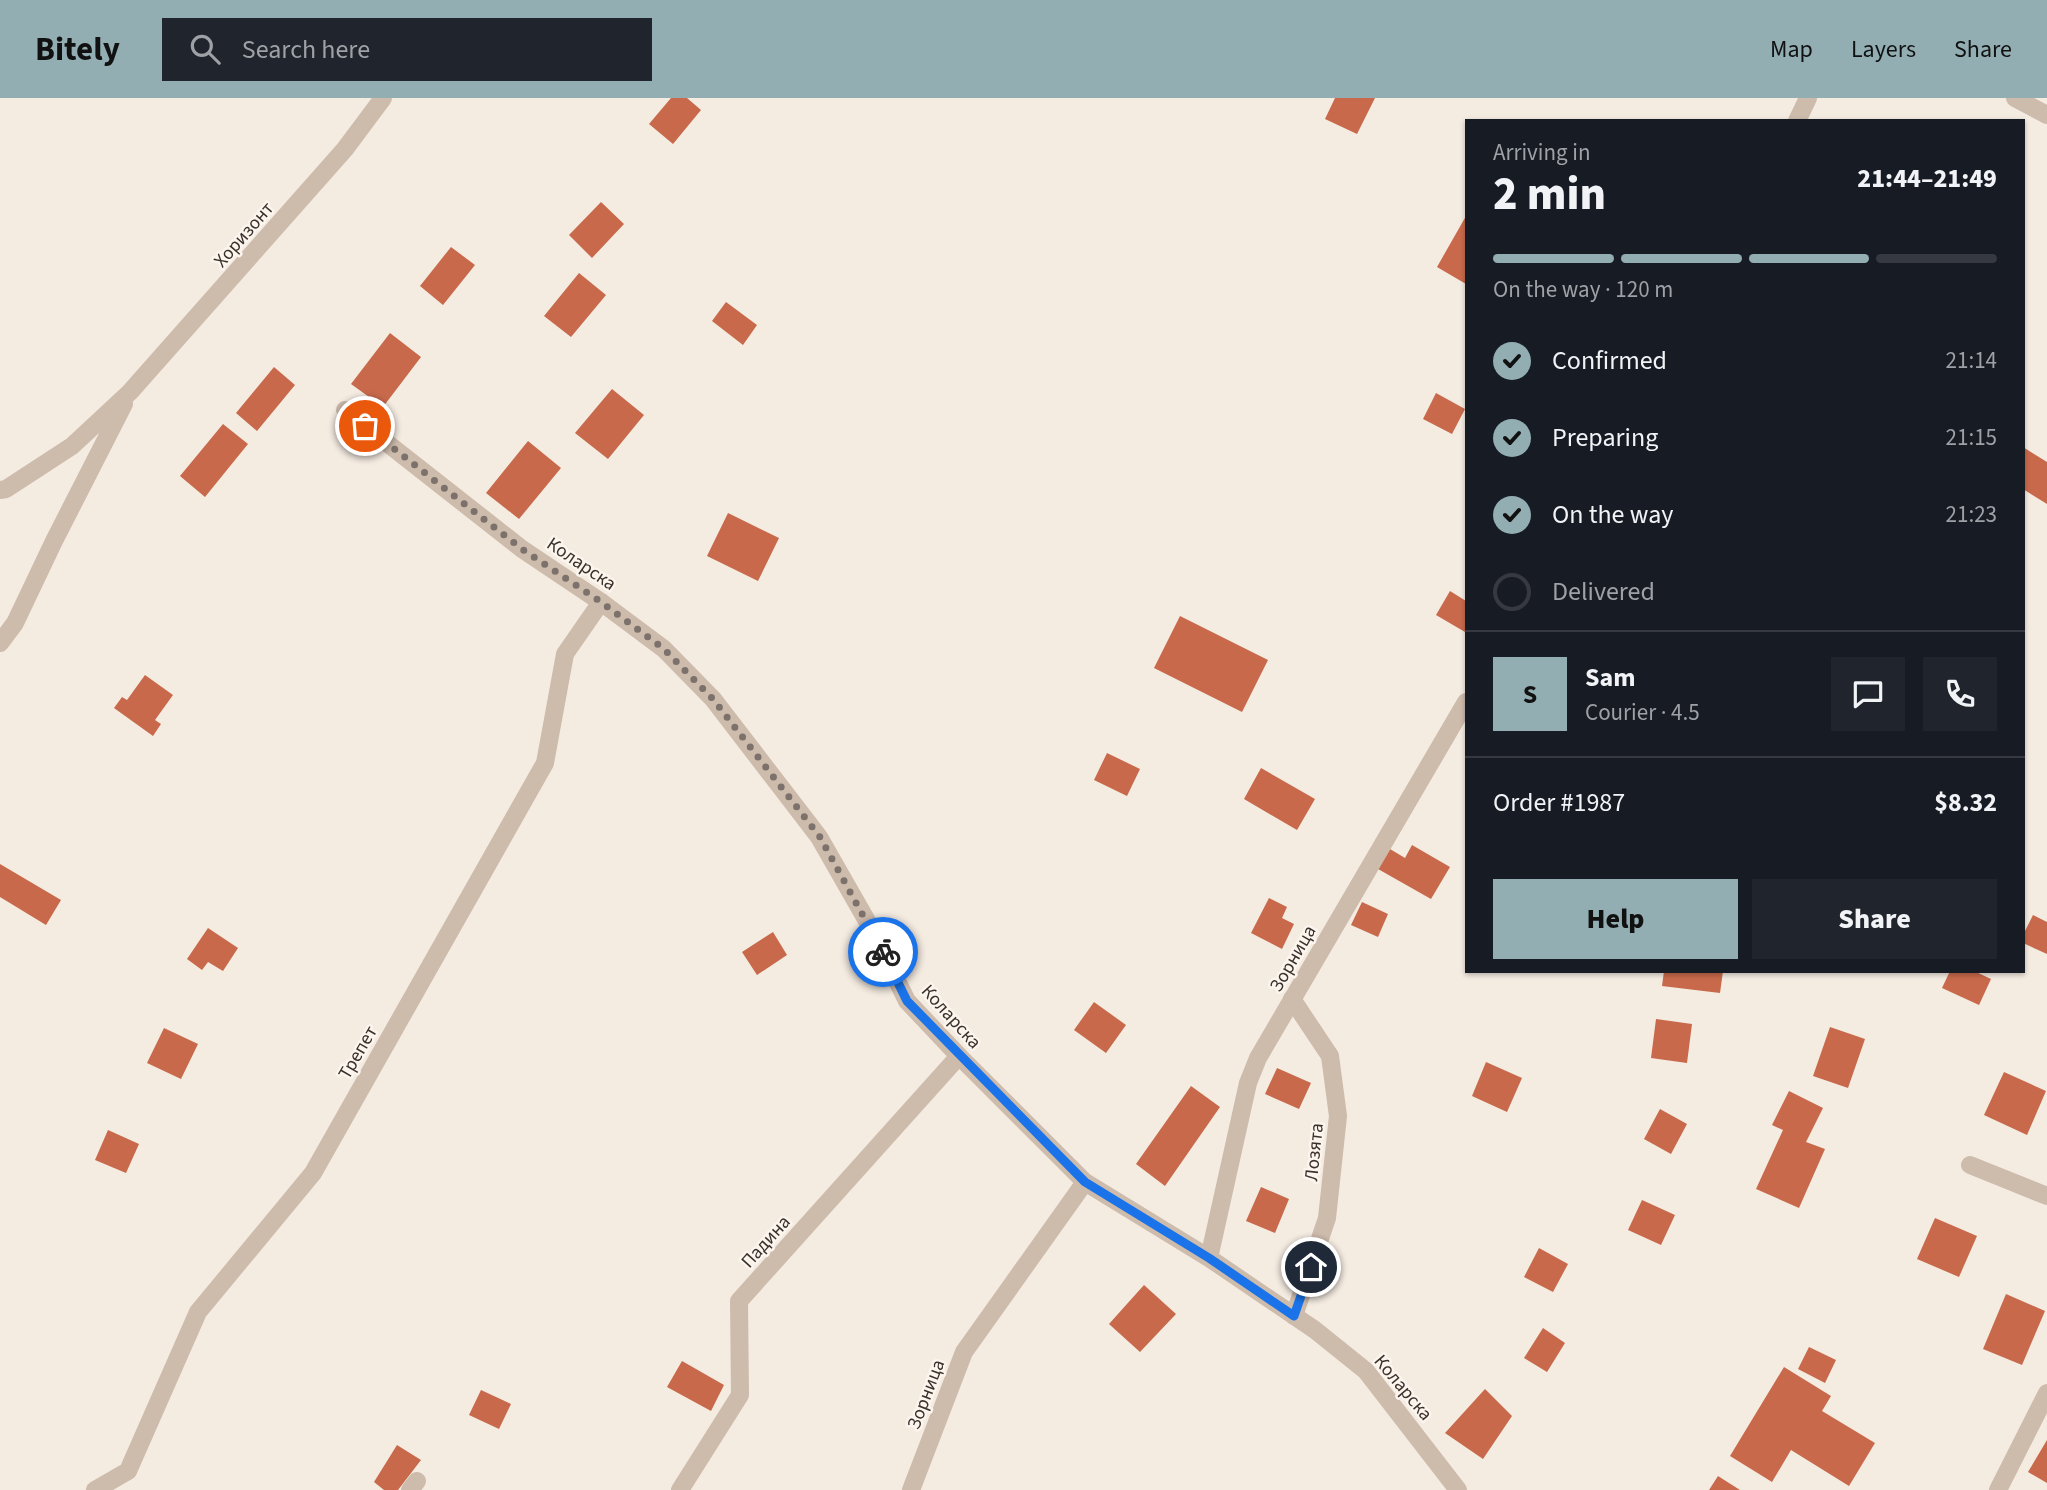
<!DOCTYPE html>
<meta charset="utf-8">
<style>
body{margin:0;font-family:"Source Sans 3",sans-serif;background:#20242c;color:#f1f3f6;height:100vh;display:flex;flex-direction:column;font-size:26px;white-space:nowrap}
*{box-sizing:border-box;margin:0}
p{font-size:23px;color:#9ea1a6}
.icon{flex:none;width:38px;height:38px;fill:none;stroke:currentColor;stroke-width:2;stroke-linecap:round;stroke-linejoin:round}
.map{position:relative;flex:1;overflow:hidden}
.details{position:absolute;left:1465px;top:21px;width:560px;height:854px;display:flex;flex-direction:column;background:#171b24;border-radius:0px;box-shadow:0 2px 5px #0004}
.details>*{flex:none}
.pin{position:absolute;display:grid;place-items:center;width:60px;height:60px;color:#fff;margin:-30px;border:4px solid #fff;border-radius:50%;box-shadow:0 2px 7px #0007}
.courier{position:absolute;display:grid;place-items:center;width:70px;height:70px;margin:-35px;border:5px solid #1a73e8;border-radius:50%;background:#fff;color:#222;box-shadow:0 2px 9px #0007}
.head em{font-style:normal;font-weight:800}
.head div{display:flex;flex-direction:column-reverse}
.head{display:flex;align-items:center;justify-content:space-between;height:119px;padding:0 28px}
h1{font-size:46px;font-weight:800;line-height:52px}
.bar{display:grid;grid-template-columns:repeat(4,1fr);gap:10px 7px;align-content:center;height:84px;padding:0 28px}
.bar i{height:9px;border-radius:5px;background:#363941}
.bar .on{background:#92aeb2}
.bar p{grid-column:span 4}
.line{display:flex;align-items:center;gap:18px;padding:0 28px;border-top:2px solid #363941}
.line div{flex:1}
.round{display:grid;place-items:center;flex:none;width:74px;height:74px;border-radius:0px;background:#20242c}
ol{padding:0 28px;list-style:none}
li{display:flex;align-items:center;gap:21px;height:77px}
li p{margin-inline-start:auto}
li .icon{padding:7px;border-radius:50%;background:#92aeb2;color:#111;stroke-width:4}
li:last-child{color:#9ea1a6}
li i{width:38px;height:38px;border:4px solid #363941;border-radius:50%}
.cta{display:flex;gap:14px;margin-top:auto;padding:14px 28px}
.cta a{flex:1;height:80px;border-radius:0px;background:#92aeb2;color:#111;font-size:28px;font-weight:800;line-height:80px;text-align:center}
.cta a+a{background:#20242c;color:#f1f3f6}
header{display:flex;align-items:center;gap:42px;box-sizing:border-box;height:98px;padding:0 35px;background:#92aeb2;color:#111}
header strong{font-size:33px}
nav{display:flex;gap:38px;margin-inline-start:auto;font-size:24px}
.search{width:490px;height:63px;background:#20242c;display:flex;align-items:center;gap:18px;box-sizing:border-box;padding:0 24px;border-radius:0px;color:#9ea1a6;font-size:26px}
.map>svg:first-child{display:block}
.building{fill:#c8694b}
.lines{fill:none;stroke-linecap:round;stroke-linejoin:round}
.lane{stroke:#cdbbac;stroke-width:18}
.street{stroke:#cdbbac;stroke-width:18}
.done{stroke:#7c716b;stroke-width:7;stroke-dasharray:0 12.6}
.route{stroke:#1a73e8;stroke-width:9}
.labels{text-anchor:middle;stroke-width:5;stroke-linejoin:round;paint-order:stroke}
.street-label{font-size:19px;fill:#3b302b;stroke:#fbf5ee}
</style>
<header>
<strong>Bitely</strong>
<div class="search"><svg class="icon" aria-label="search" viewBox="0 0 24 24"><circle cx="10" cy="10" r="6"/><path d="M15 15l6 6"/></svg>Search here</div>
<nav><a>Map</a><a>Layers</a><a>Share</a></nav>
</header>
<div class="map">
<svg width="2047" height="1392" viewBox="0 0 2047 1392">
<rect width="100%" height="100%" fill="#f4ebe1"/>
<path class="building" d="M671,0H687L701,12L673,46L649,26Z
M1335,0H1375L1357,36L1325,21Z
M601,104L624,126L592,160L569,137Z
M1466,118V186L1437,169Z
M451,149L475,167L443,207L420,188Z
M579,175L606,197L571,239L544,218Z
M726,204L757,227L743,247L712,223Z
M390,235L421,259L383,309L351,286Z
M274,269L295,287L257,333L236,315Z
M612,291L644,317L608,361L575,335Z
M1436,295L1465,311L1452,336L1423,321Z
M223,326L248,346L205,399L180,378Z
M528,343L561,370L519,421L486,395Z
M2023,349L2047,364V406L2023,391Z
M728,415L779,440L758,483L707,458Z
M1450,493L1466,503L1465,534L1436,517Z
M1180,518L1268,562L1242,614L1154,570Z
M145,577L173,597L155,622L161,626L153,638L114,610L122,599L127,602Z
M1107,655L1140,671L1127,698L1094,682Z
M1261,670L1315,701L1297,732L1244,701Z
M1412,747L1450,769L1431,801L1378,771L1390,751L1405,760Z
M0,766L61,802L46,827L0,799Z
M1269,800L1287,809L1282,820L1294,826L1282,851L1251,835Z
M1362,804L1388,816L1378,839L1351,827Z
M2033,817L2047,824V856L2023,845V837Z
M208,830L238,850L223,873L208,864L202,872L187,861Z
M773,834L787,857L757,877L742,854Z
M1664,873H1723L1720,895L1662,888Z
M1950,873H1974L1991,881L1979,907L1942,890Z
M1094,904L1126,927L1106,955L1074,932Z
M1656,921L1692,926L1687,965L1651,960Z
M1830,929L1865,941L1848,990L1813,978Z
M164,930L198,946L181,981L147,965Z
M1486,964L1522,980L1507,1014L1472,998Z
M1277,970L1311,985L1299,1011L1265,996Z
M2004,974L2046,993L2027,1037L1984,1017Z
M1191,988L1220,1009L1165,1088L1136,1066Z
M1789,993L1823,1010L1806,1044L1825,1051L1799,1110L1756,1091L1783,1032L1772,1027Z
M1660,1011L1687,1026L1671,1056L1644,1041Z
M108,1032L139,1046L126,1075L95,1062Z
M1261,1089L1289,1101L1275,1135L1246,1123Z
M1642,1102L1675,1117L1661,1147L1628,1132Z
M1935,1120L1977,1138L1959,1179L1917,1161Z
M1539,1150L1568,1166L1553,1194L1524,1179Z
M1144,1187L1176,1216L1140,1254L1109,1226Z
M2006,1196L2045,1213L2022,1267L1983,1251Z
M1543,1230L1565,1245L1547,1274L1524,1260Z
M1809,1249L1836,1262L1825,1285L1798,1271Z
M682,1263L724,1287L711,1313L667,1289Z
M1784,1269L1831,1298L1822,1313L1875,1345L1849,1388L1791,1352L1772,1384L1730,1358Z
M1485,1291L1512,1318L1483,1361L1445,1335Z
M481,1292L511,1306L499,1331L469,1317Z
M2047,1342V1385L2028,1374Z
M397,1347L421,1362L398,1392H384L374,1384Z
M1718,1378L1740,1392H1709Z"/>
<g class="lines">
<path class="lane" d="M1292,901L1330,958L1338,1018L1327,1120L1294,1218
M95,1392L128,1373L198,1214L313,1075L545,665L565,556L601,504
M680,1392L740,1297L739,1203L959,958"/>
<path class="street" d="M2015,0L2047,17
M1797,23L1808,0
M345,312L522,451L601,504L664,551L713,601L819,739L871,830L907,903L959,958L1085,1084L1209,1160L1315,1232L1366,1273L1458,1392
M0,392L6,391L72,348L130,294L345,51L383,0
M0,545L15,525L54,443L124,306
M1970,1067L2047,1098
M1209,1160L1248,985L1258,960L1466,604
M410,1392L417,1383
M911,1392L964,1254L1085,1084
M1998,1392L2047,1295"/>
</g>
<g class="lines">
<path class="done" d="M365,328L522,451L601,504L664,551L713,601L820,739L883,854"/>
<path class="route" d="M883,854L907,903L1085,1084L1209,1160L1294,1218L1311,1169"/>
</g>
<g class="labels">
<g class="street-label">
<text transform="translate(243 136) rotate(-49)" y="7">Хоризонт</text>
<text transform="translate(582 465) rotate(34)" y="7">Коларска</text>
<text transform="translate(1292 860) rotate(-60)" y="7">Зорница</text>
<text transform="translate(952 918) rotate(48)" y="7">Коларска</text>
<text transform="translate(357 954) rotate(-60)" y="7">Трепет</text>
<text transform="translate(1313 1054) rotate(-84)" y="7">Лозята</text>
<text transform="translate(765 1143) rotate(-48)" y="7">Падина</text>
<text transform="translate(1404 1289) rotate(50)" y="7">Коларска</text>
<text transform="translate(925 1296) rotate(-69)" y="7">Зорница</text>
</g>
</g>
</svg>
<div class="pin" style="left:365px;top:328px;background:#ea580c"><svg class="icon" aria-label="bag" viewBox="0 0 24 24"><path d="M5 8h14l-1 12H6zM9 8a3 3 0 0 1 6 0"/></svg></div>
<div class="pin" style="left:1311px;top:1169px;background:#1f2937"><svg class="icon" aria-label="home" viewBox="0 0 24 24"><path d="M3 11l9-7 9 7M6 9v11h12V9"/></svg></div>
<div class="courier" style="left:883px;top:854px"><svg class="icon" aria-label="bike" viewBox="0 0 24 24"><circle cx="6" cy="16" r="4"/><circle cx="18" cy="16" r="4"/><path d="M6 16l4-8h5l3 8M10 8l3 8H6M13 5h3"/></svg></div>
<section class="details">
<div class="head"><div><h1>2 min</h1><p>Arriving in</p></div><em>21:44–21:49</em></div>
<div class="bar"><i class="on"></i><i class="on"></i><i class="on"></i><i></i><p>On the way · 120 m</p></div>
<ol>
<li><svg class="icon" aria-label="check" viewBox="0 0 24 24"><path d="M5 12l5 5 9-10"/></svg>Confirmed<p>21:14</p></li>
<li><svg class="icon" aria-label="check" viewBox="0 0 24 24"><path d="M5 12l5 5 9-10"/></svg>Preparing<p>21:15</p></li>
<li><svg class="icon" aria-label="check" viewBox="0 0 24 24"><path d="M5 12l5 5 9-10"/></svg>On the way<p>21:23</p></li>
<li><i></i>Delivered</li>
</ol>
<div class="line" style="height:126px"><b class="round" style="background:#92aeb2;color:#111">S</b><div><b>Sam</b><p>Courier · 4.5</p></div><a class="round"><svg class="icon" aria-label="chat" viewBox="0 0 24 24"><path d="M4 5h16v11H9l-5 4z"/></svg></a><a class="round"><svg class="icon" aria-label="phone" viewBox="0 0 24 24"><path d="M5 4h4l2 5-3 2q2 4 5 5l2-3 5 2v4C11 20 4 13 5 4z"/></svg></a></div>
<div class="line" style="height:91px"><div>Order #1987</div><b>$8.32</b></div>
<div class="cta"><a>Help</a><a>Share</a></div>
</section>
</div>
